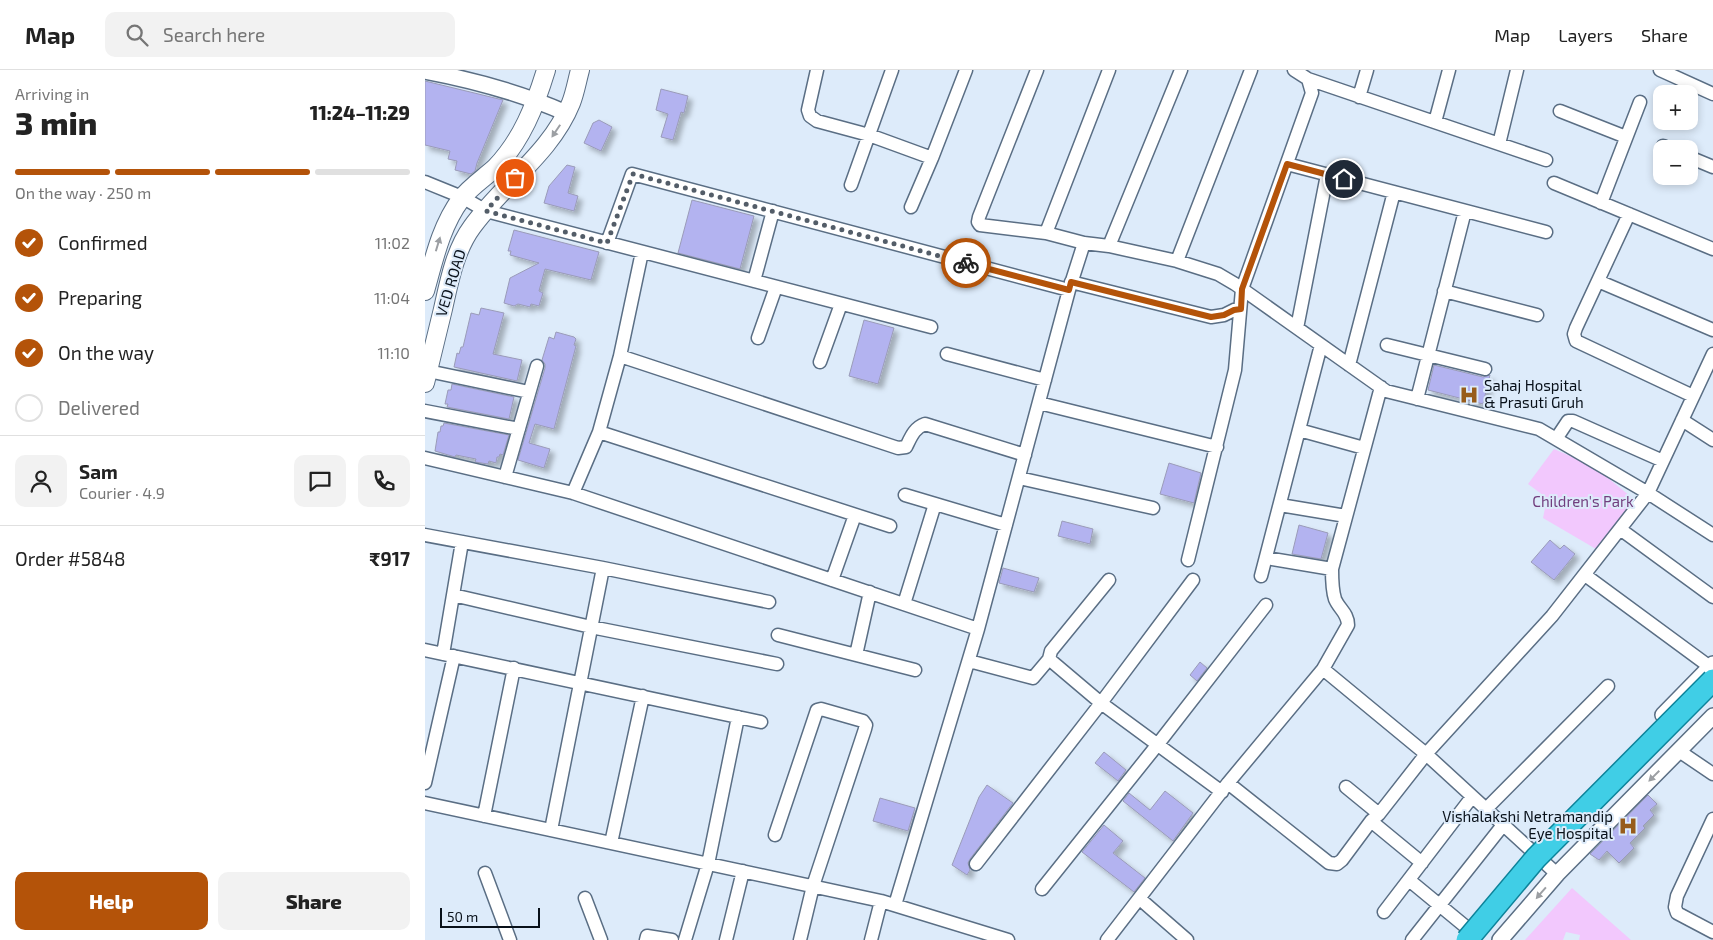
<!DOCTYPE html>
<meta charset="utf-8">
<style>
body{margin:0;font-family:"Exo 2",sans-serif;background:#f2f2f2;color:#222;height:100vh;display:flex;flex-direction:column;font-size:19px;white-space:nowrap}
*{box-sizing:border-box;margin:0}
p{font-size:16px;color:#767676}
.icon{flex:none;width:28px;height:28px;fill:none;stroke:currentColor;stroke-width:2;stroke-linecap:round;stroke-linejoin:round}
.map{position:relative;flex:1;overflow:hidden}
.sheet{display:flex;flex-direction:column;background:#fff;width:425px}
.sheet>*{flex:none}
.buttons{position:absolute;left:1228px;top:15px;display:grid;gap:10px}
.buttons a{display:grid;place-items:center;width:45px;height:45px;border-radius:10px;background:#fff;box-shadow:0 2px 8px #0003;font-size:25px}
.scale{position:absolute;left:15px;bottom:12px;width:100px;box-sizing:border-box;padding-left:5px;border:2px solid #081019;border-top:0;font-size:14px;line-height:18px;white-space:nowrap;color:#081019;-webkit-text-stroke:4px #ddebfa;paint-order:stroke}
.pin{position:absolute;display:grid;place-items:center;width:42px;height:42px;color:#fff;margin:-21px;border:2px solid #fff;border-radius:50%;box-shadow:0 1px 5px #0007}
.courier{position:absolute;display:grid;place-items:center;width:50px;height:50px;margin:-25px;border:4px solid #b45309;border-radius:50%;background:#fff;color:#222;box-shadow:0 1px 6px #0007}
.head em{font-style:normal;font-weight:800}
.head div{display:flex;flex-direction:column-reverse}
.head{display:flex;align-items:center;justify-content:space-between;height:85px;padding:0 15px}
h1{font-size:32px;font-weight:800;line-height:38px}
.bar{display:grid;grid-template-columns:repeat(4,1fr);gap:8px 5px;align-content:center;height:60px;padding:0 15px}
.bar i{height:6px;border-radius:4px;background:#e0e0e0}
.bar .active{background:#b45309}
.bar p{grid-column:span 4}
.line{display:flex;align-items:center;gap:12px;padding:0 15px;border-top:1px solid #e0e0e0}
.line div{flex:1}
.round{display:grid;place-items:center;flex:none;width:52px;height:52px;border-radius:10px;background:#f2f2f2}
ol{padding:0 15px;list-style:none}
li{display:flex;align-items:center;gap:15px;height:55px}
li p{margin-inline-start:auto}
li .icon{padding:5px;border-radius:50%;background:#b45309;color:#fff;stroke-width:4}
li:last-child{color:#767676}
li i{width:28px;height:28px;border:2px solid #e0e0e0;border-radius:50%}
.primary-button{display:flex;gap:10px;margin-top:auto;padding:10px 15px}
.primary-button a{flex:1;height:58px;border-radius:10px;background:#b45309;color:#fff;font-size:20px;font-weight:800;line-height:58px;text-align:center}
.primary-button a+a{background:#f2f2f2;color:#222}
header{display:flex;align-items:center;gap:30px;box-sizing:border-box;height:70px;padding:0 25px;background:#fff;border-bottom:1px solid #e0e0e0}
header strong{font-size:24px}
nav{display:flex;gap:28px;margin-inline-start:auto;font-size:18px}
.search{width:350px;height:45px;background:#f2f2f2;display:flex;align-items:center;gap:12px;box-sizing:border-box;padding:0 18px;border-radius:10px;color:#767676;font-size:19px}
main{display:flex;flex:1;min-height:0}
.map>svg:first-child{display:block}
.green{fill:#f2c8fd}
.building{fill:#b3b3f0;stroke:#9a9bb8;filter:url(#shadow)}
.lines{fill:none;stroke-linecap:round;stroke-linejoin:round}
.minor-casing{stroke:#5a6e84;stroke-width:15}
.tertiary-casing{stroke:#5a6e84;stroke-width:18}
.secondary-casing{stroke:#5a6e84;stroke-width:20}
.minor{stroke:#fff;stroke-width:12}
.tertiary{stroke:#fff;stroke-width:15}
.secondary{stroke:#fff;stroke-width:18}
.trunk-bridge-casing{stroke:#0d839a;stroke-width:24;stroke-linecap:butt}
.trunk-bridge{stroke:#40cee6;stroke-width:21}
.oneway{fill:#9c9fa3}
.done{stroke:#535d68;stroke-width:5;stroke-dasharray:0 9}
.route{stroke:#b45309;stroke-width:6}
.labels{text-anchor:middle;stroke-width:4;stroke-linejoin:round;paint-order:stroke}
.street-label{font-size:15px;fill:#081019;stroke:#ddebfa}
.poi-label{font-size:15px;fill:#081019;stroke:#ddebfa;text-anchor:start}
.park-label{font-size:15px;fill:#713e7e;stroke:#ddebfa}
</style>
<header>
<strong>Map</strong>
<div class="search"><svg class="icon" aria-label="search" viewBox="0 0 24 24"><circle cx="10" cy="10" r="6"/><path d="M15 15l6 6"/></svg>Search here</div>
<nav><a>Map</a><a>Layers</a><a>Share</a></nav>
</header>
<main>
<section class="sheet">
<div class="head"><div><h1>3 min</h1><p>Arriving in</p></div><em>11:24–11:29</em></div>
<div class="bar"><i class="active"></i><i class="active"></i><i class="active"></i><i></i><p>On the way · 250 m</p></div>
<ol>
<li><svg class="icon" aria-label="check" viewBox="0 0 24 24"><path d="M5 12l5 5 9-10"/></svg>Confirmed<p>11:02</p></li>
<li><svg class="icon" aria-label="check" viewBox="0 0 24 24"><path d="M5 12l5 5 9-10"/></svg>Preparing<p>11:04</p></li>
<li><svg class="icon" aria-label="check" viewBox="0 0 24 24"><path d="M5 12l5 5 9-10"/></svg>On the way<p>11:10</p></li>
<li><i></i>Delivered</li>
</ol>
<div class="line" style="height:90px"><a class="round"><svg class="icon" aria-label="person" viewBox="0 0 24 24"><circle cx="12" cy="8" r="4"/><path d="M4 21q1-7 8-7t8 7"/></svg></a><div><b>Sam</b><p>Courier · 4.9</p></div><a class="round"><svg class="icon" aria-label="chat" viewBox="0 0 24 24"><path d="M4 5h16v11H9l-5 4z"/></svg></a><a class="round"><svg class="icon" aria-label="phone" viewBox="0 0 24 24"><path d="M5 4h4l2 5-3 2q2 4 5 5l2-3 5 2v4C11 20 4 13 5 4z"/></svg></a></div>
<div class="line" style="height:65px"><div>Order #5848</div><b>₹917</b></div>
<div class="primary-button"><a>Help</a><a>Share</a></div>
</section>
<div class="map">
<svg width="1288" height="870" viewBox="0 0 1288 870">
<defs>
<filter id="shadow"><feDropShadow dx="4.5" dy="4.5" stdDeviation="2.5" flood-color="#0004"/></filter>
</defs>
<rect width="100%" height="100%" fill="#ddebfa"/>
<path class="green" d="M1129,379L1168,396L1210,430L1171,479L1118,448L1122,428L1103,414Z
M1147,818L1206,870H1154L1155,865L1141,862L1138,870H1100Z"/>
<path class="building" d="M0,11L78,30L52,93L50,101L46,104L30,100L32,91L23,89L25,81L0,75Z
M236,19L263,26L259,43L256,42L248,70L236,67L243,44L231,40Z
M174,50L187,57L176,81L159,73L168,53Z
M142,95L150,97L143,123L153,126L149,141L119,133L124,116Z
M267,130L329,146L315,199L253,183Z
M89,160L174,182L166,210L120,199L114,221L118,223L114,236L106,234L105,237L93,234L89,236L79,233L85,208L114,193L85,185L86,181H83Z
M56,238L79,243L68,284L97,290L92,311L29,297L32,283L34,284L36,277H38L46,243L54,245Z
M439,250L469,258L453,314L424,306Z
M131,262L149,267L151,269L149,275L151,276L129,359L110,354L104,373L125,379L119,398L93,390L120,298V294L117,290L124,267L129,269Z
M1009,295L1058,307L1065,305L1058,334L1003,320Z
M27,314L89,327L84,349L22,337L23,334H20L23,320H26Z
M19,353L84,365L78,385L75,384L74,387H72L71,393L64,391L63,394L50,392L51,389L31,385L30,387L10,381L13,362H15L16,356H18Z
M744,393L776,403L769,433L735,424Z
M637,451L668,459L665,474L633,466Z
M874,455L903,463L896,489L867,484Z
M1125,470L1135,479L1139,475L1150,484L1129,510L1106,492Z
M578,498L614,508L609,522L574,513Z
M775,592L782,598L772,611L765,605Z
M679,682L701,700L693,711L670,693Z
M562,715L588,733L545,789L543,793L545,800L542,805L527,795L554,727Z
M740,721L768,743L748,771L698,731L704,723L725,740Z
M1223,725L1232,734L1225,740L1229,745L1218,756L1220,758L1205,773L1209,778L1194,793L1182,781L1174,790L1165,784Z
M455,728L490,738L483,761L448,751Z
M679,755L698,771L688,783L720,808L709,822L657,782Z"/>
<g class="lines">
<g class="minor-casing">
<path id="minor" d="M392,0L383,40L385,46L392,51L444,65L507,88
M612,0L554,147L553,152L555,155L621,163L659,173L684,176L752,191L793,204L810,214L961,321L1114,359L1223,423L1288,465
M1235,0L1288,24
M883,9L1121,90
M934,27L942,0
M1135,41L1201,67
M1010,52L1024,0
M1074,74L1092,0
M1238,76L1245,79
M1264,87L1288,97
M862,94L1121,162
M0,112L37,127L61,141L506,257
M1129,113L1288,179
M426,115L467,0
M1176,133L1215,32
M486,137L507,88L541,0
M1204,144L1151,258L1149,264L1151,271L1268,326
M621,163L684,0
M182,173L207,104L644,220
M684,176L756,0
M752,191L826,0
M329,211L348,141
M1173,211L1288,260
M646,212L786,247L799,245L809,240L815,239
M1019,221L1112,245
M872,258L902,105
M333,268L351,217
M962,275L1060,299
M522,284L620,310
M195,286L473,378L481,377C486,367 489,358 500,354L600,385
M395,292L416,234
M924,295L969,122
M3,301L104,322
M992,329L1040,141
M614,333L792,377
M0,341L94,359
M1257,350L1288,370
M874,360L939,378
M174,362L465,456
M1131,369L1143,351H1148L1238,391
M0,388L148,423L553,559
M80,407L112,296
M594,408L728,438
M148,423L174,362L195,286L217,182
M480,425L581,455
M855,435L921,446
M1195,459L1288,527
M0,465L178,498L344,532
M841,488L907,499
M763,490L810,300L817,219L887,23L883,9L869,0
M1160,505L1285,597
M836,506L896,275
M407,510L430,445
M684,510L626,581L624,589L676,633L797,722
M28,525L166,557L352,594
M479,534L510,434
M353,565L490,600
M0,580L336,652
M18,584L37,472
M431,585L445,522
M544,591L608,608L624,589
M898,599L923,555C923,543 914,539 910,529C907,520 907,509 907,499L956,317
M1254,681L1288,704
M0,713L29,586
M803,713L904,793L912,794L917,790L946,751L954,744L1001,684L1127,546L1223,423L1288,284
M921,717L954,744
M0,733L456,831L583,870
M1061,739L1183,616
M59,746L89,598
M1288,749L1252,826L1250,837L1252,843L1288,862
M946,751L997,793
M126,760L178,498
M350,765L392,640L396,639L438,651L441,655L440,659L388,816L375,870
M186,773L218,626
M551,794L676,633L768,510
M60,803L85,870
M984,810L1041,857
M617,819L733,674L841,535
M160,828L176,870
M715,829L762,870
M470,835L553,559L644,220L659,173
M959,842L1047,727
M221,870L222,866L247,870
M260,870L283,794L313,647
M301,870L318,801
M446,870L456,831
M682,870L803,713L898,599L1001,684L1132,804
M987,870L1078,755"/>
</g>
<g class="tertiary-casing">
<path id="tertiary" d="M0,1C48,10 96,23 141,43
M1238,645L1288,594
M1075,870L1132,804L1288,646"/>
</g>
<g class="secondary-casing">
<path id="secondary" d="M0,221C9,189 16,156 36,129C45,117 59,108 70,98C97,70 110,36 121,0
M0,313C6,288 12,263 18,239C24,212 30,180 47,157C78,114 126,83 146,33C150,23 152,11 155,0"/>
</g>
<use href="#minor" class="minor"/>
<use href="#tertiary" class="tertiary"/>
<use href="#secondary" class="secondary"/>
<g class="trunk-bridge-casing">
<path id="trunk-bridge" d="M1042,870L1111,788L1288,610"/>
</g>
<use href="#trunk-bridge" class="trunk-bridge"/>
</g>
<defs><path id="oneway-solid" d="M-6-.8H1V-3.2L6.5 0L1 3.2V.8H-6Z" transform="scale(1.25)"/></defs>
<g class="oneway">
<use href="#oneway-solid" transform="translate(131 61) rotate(124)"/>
<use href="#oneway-solid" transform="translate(13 174) rotate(-73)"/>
<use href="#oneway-solid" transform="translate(1229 706) rotate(135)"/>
<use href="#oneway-solid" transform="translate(1116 823) rotate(131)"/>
</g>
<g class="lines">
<path class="done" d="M90,108L61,141L182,173L208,104L541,193"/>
<path class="route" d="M541,193L644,220L646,212L786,247L799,245L809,240L816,239L817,219L862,94L919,109"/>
</g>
<defs>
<g id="hospital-bare" transform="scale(1.5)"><path d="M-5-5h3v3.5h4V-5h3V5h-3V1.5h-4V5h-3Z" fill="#975c1b" stroke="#ddebfa" stroke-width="2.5" paint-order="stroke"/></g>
</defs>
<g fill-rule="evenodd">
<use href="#hospital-bare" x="1044" y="325"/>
<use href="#hospital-bare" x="1203" y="756"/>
</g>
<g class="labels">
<g class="street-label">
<text transform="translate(26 213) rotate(-73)" y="5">VED ROAD</text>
</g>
<g class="poi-label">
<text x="1059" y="321">Sahaj Hospital<tspan x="1059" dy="17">&amp; Prasuti Gruh</tspan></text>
<text x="1188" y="752" text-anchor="end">Vishalakshi Netramandip<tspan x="1188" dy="17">Eye Hospital</tspan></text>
</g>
<g class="park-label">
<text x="1158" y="437">Children's Park</text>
</g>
</g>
</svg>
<div class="buttons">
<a>+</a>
<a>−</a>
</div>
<div class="scale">50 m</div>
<div class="pin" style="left:90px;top:108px;background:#ea580c"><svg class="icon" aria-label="bag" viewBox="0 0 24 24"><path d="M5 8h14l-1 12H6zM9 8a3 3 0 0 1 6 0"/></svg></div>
<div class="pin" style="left:919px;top:109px;background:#1f2937"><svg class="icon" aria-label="home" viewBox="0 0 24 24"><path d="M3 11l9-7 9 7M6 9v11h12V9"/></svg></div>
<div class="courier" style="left:541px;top:193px"><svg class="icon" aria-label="bike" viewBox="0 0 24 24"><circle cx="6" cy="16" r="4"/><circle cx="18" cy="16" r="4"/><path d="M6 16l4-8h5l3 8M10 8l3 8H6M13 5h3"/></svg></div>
</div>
</main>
